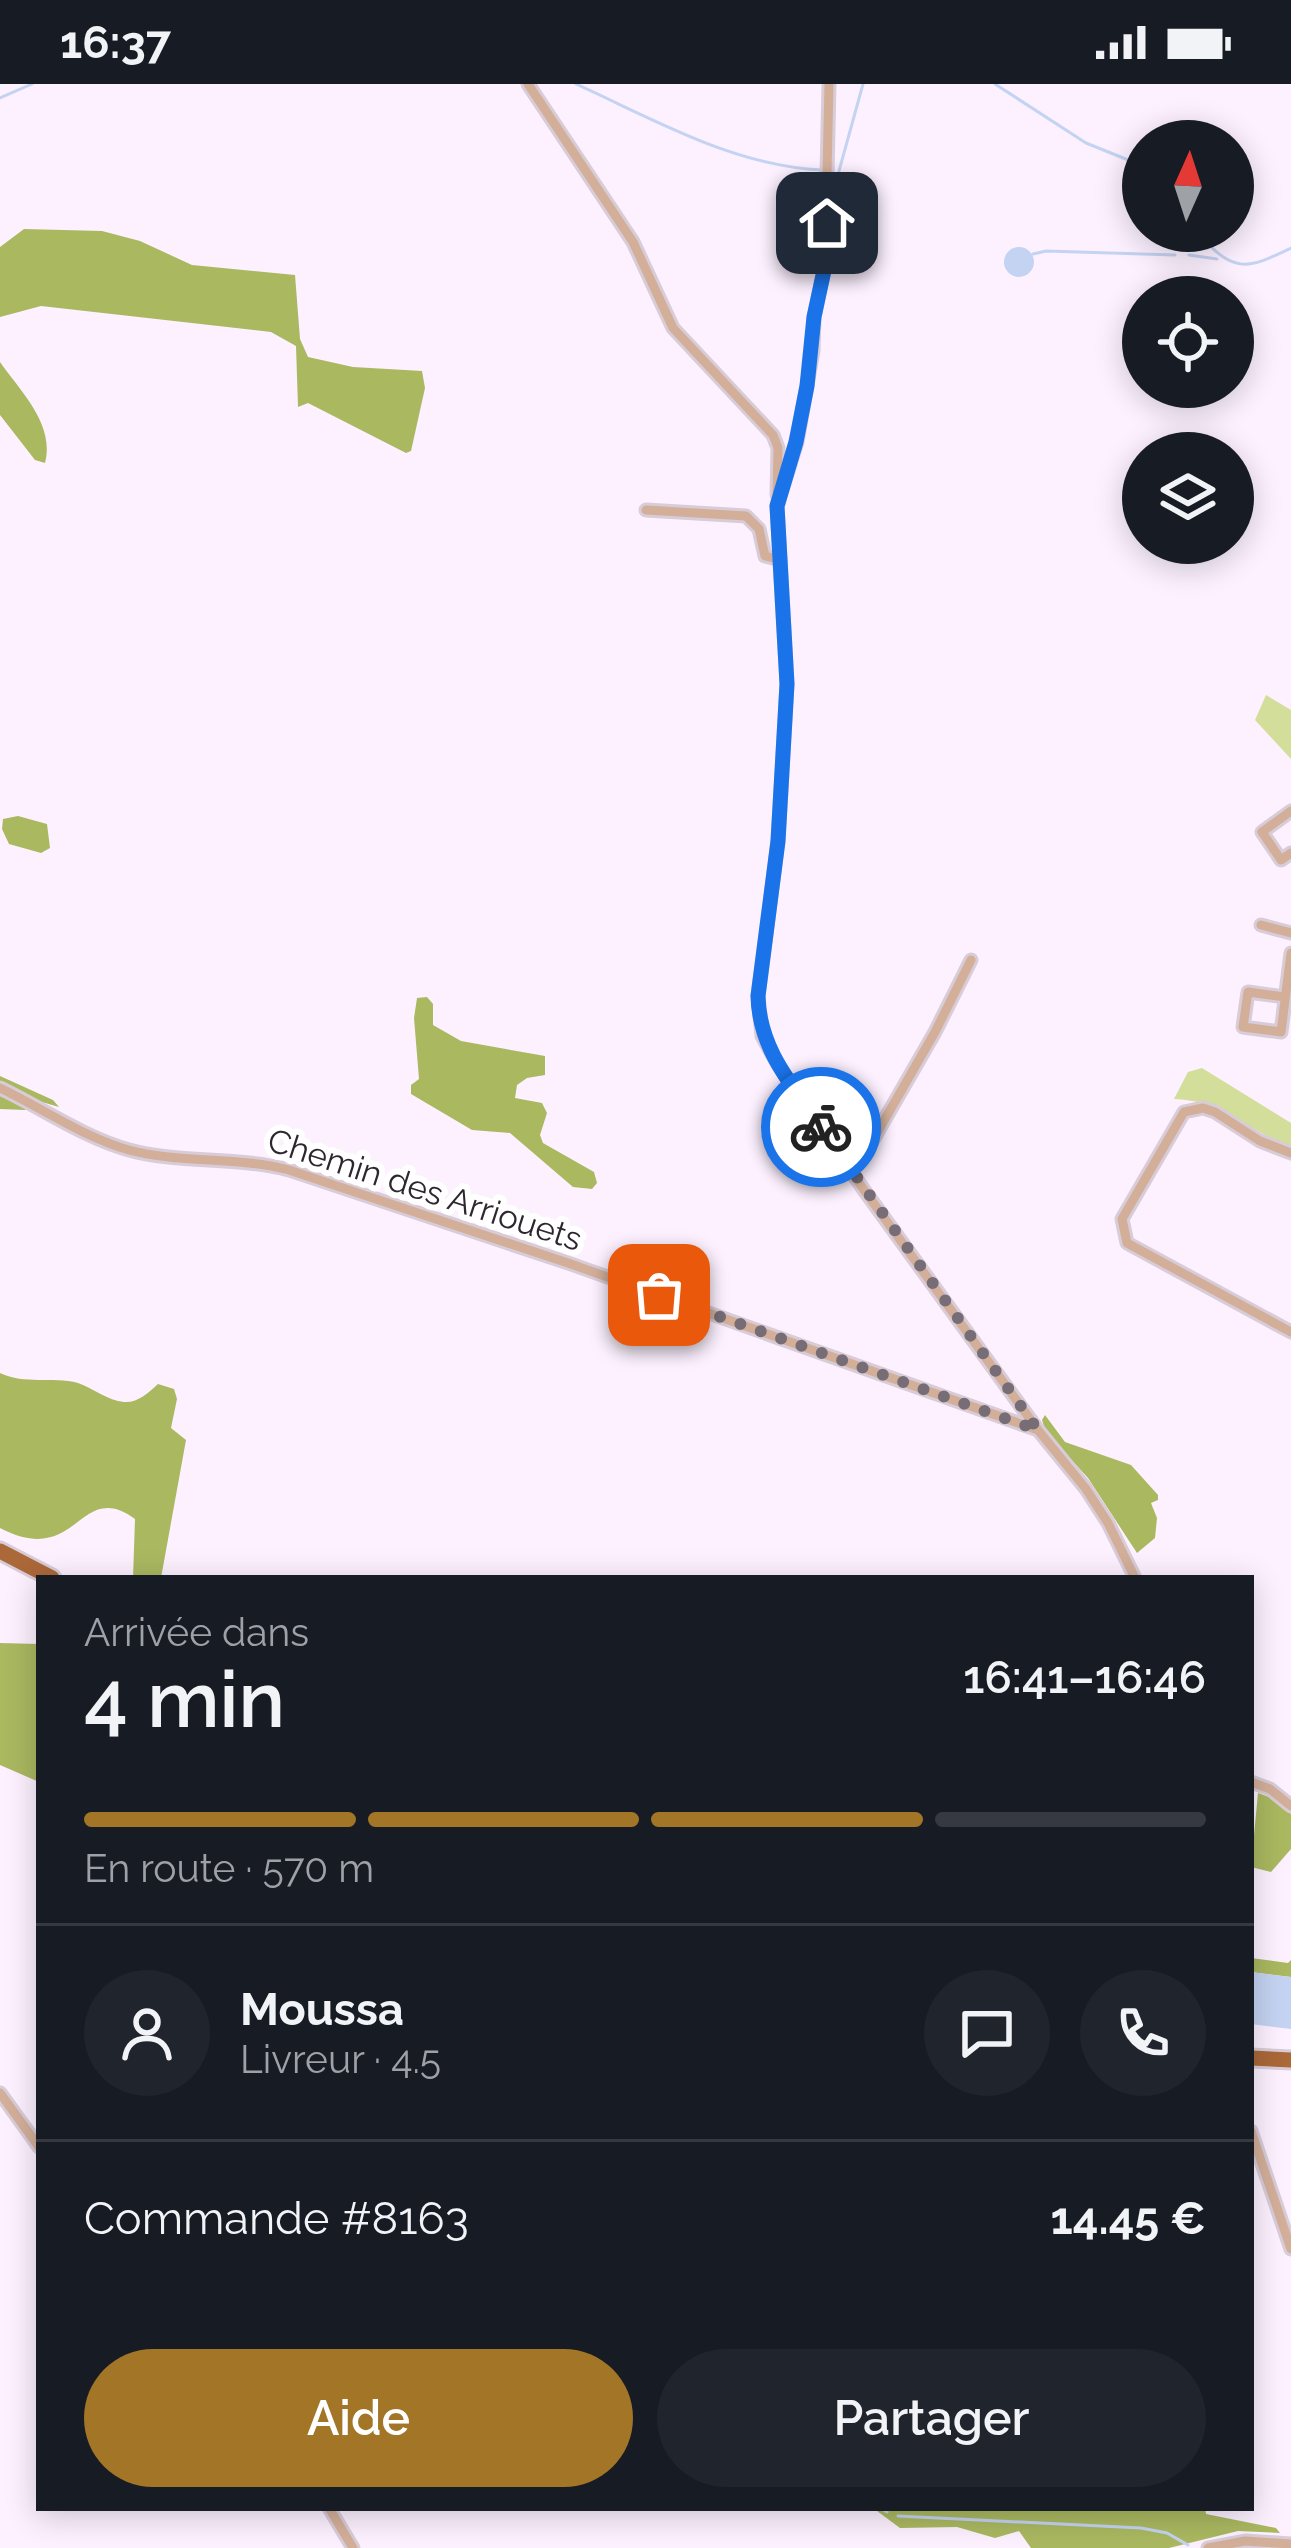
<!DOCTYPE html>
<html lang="fr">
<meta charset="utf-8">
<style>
body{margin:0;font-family:Raleway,sans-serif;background:#20242c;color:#f1f3f6;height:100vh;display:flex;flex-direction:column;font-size:45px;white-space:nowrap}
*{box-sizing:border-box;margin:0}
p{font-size:39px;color:#9ea1a6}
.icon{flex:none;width:66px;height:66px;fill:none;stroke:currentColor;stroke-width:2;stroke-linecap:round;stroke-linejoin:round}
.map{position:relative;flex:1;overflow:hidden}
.details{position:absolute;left:36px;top:1491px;width:1218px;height:936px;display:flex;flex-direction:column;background:#171b24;border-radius:0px;box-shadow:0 6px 30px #0003}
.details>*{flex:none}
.needle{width:78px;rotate:3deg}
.fabs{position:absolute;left:1122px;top:36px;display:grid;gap:24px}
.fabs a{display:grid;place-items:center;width:132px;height:132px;border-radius:50%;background:#171b24;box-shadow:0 6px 30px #0003;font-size:60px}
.pin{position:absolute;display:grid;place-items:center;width:102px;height:102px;color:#fff;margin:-51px;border-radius:24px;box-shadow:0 6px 18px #0006}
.courier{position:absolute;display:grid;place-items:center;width:120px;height:120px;margin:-60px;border:9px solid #1a73e8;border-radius:50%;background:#fff;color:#222;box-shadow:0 3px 15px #0007}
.headline em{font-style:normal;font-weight:600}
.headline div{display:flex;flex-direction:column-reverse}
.headline{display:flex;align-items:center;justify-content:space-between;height:204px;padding:0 48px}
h1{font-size:78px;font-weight:600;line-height:90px}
.bar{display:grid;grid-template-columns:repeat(4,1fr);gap:18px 12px;align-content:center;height:144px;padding:0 48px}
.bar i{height:15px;border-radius:9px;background:#363941}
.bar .selected{background:#a27527}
.bar p{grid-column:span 4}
.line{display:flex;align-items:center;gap:30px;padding:0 48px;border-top:3px solid #363941}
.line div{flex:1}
.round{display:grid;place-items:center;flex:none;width:126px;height:126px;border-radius:63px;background:#20242c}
.button{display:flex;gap:24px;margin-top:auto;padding:24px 48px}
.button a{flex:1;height:138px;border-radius:72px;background:#a27527;color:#fff;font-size:48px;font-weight:600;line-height:138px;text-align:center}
.button a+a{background:#20242c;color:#f1f3f6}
.status{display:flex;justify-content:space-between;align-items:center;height:84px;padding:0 60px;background:#171b24;direction:ltr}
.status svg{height:33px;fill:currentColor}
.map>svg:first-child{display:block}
.green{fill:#d2de9a}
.forest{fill:#aab860}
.water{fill:#c4d3f2}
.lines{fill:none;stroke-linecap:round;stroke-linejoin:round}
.stream{stroke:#c4d3f2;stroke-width:3}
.minor-casing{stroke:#d8ccd9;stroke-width:15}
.trunk-casing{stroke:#d8ccd9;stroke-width:21}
.minor{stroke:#d3af9a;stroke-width:9}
.trunk{stroke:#ab6839;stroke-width:15}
.done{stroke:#766d77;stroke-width:12;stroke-dasharray:0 21.6}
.route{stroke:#1a73e8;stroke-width:15}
.labels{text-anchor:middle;stroke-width:12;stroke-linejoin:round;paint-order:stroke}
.street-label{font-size:33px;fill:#2d262e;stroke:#fff}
</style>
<div class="status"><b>16:37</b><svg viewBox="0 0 49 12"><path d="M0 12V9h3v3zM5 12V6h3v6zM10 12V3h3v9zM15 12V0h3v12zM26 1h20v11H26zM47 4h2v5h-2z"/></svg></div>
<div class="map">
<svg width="1291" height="2464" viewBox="0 0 1291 2464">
<rect width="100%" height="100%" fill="#fdf1ff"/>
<path class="green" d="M1266,611L1291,626V675L1255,636Z
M1202,984L1291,1039V1064C1246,1045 1225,1017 1174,1015L1188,988Z"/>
<path class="forest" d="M24,145L102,147L140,157L192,181L295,191L300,255L308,273L353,283L422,287L425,304L411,367L406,369L308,319L298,323L296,262L271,248L41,222L0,233V163Z
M0,278C21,308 55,340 45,379L35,376L0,331Z
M18,732L47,740L50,764L41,769L9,760L2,745L3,735Z
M427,913L433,920V941L461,957L545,972V991L527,994L517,1001L515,1014L542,1019L547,1029L540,1051L543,1059L594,1088L597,1099L592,1105L573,1103L510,1049L472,1046L411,1010V1001L419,995L414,934L417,914Z
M0,992L53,1016L59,1023L35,1016L25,1026L0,1025Z
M0,1289C25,1301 52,1292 78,1299C93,1304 108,1317 124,1318C138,1319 148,1309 158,1300L174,1305L177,1315L171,1344L186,1356L161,1494H133L135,1435C78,1394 79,1485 0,1444Z
M1045,1331L1065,1358L1131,1381L1158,1411V1416L1151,1419L1157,1434L1155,1454L1137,1469L1088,1394L1046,1348L1042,1336Z
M0,1559L39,1560V1698L0,1681Z
M1258,1709L1272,1714L1291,1730V1765L1271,1788L1251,1783Z
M1251,1874L1288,1879L1291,1876V1893L1251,1888Z
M873,2424H1205L1206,2430L1276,2444L1280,2449L1238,2447L1169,2464H1031L1019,2447L995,2454L957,2443L900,2444Z"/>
<path class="water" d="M1004 178a15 15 0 1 1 30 0a15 15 0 1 1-30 0Z
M1251,1888L1291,1893V1945L1251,1940Z"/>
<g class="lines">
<path class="stream" d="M576,0C655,36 734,82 822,86
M995,0L1086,59L1143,82
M0,14L32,0
M839,87L863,0
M1201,152C1234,190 1248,185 1291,164
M1033,170L1046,167L1175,171
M1189,171L1217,175
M880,2424L887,2428
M898,2432L1141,2444L1167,2449L1188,2461"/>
<g class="minor-casing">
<path id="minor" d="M528,0L633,158L673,244L773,351L778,364L777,411
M829,0L825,181L814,233L813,267L797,358L777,422L787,600L778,757L758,912L762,952L778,981L864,1106L1038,1346L1086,1405L1108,1439L1135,1494
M646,426L746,432L759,445L765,472L777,475
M1291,727L1262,748L1281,776L1291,769
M1261,841L1291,849
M1285,913L1248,908L1243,943L1281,948L1291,869
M0,1004C42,1024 83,1053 129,1066C181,1080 236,1072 289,1086L568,1179L1038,1346
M1291,1069L1260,1057L1215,1028L1203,1024L1184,1028L1122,1135L1127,1159L1291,1248
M851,1087L862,1075L935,948L971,876
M1251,1698L1270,1705L1291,1722
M0,2009L39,2063
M1251,2047L1291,2165
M329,2424L353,2464
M1208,2464L1245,2457L1291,2460"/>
</g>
<g class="trunk-casing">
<path id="trunk" d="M0,1467L52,1494
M1251,1974L1291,1976"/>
</g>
<use href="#minor" class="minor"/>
<use href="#trunk" class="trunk"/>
</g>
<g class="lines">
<path class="done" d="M659,1211L1038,1346L821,1043"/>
<path class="route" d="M821,1043C792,1001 759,965 758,912L778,757L787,600L777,422L796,358L807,302L814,233L825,182L827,139"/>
</g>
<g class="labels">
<g class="street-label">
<text transform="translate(425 1105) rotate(18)" y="12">Chemin des Arriouets</text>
</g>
</g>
</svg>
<div class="fabs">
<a><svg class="needle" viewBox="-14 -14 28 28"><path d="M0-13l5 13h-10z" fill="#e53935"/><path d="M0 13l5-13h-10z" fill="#9ea1a6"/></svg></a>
<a><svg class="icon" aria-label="locate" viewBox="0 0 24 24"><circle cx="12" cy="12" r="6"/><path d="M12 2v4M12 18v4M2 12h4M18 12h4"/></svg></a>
<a><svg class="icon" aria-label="layers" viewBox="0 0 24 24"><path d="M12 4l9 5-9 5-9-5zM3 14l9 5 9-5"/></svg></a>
</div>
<div class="pin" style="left:659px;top:1211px;background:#ea580c"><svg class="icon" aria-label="bag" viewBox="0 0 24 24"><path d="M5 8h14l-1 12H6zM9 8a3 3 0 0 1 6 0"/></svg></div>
<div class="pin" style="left:827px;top:139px;background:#1f2937"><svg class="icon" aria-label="home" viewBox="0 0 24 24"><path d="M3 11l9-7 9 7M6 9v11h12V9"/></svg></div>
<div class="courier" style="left:821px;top:1043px"><svg class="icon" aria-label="bike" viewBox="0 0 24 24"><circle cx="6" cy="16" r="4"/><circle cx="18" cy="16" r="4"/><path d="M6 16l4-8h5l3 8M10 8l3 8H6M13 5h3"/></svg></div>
<section class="details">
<div class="headline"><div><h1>4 min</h1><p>Arrivée dans</p></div><em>16:41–16:46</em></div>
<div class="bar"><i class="selected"></i><i class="selected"></i><i class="selected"></i><i></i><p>En route · 570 m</p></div>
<div class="line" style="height:216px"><a class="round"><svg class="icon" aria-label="person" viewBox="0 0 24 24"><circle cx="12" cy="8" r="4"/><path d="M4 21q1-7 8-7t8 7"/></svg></a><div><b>Moussa</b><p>Livreur · 4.5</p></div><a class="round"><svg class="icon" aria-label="chat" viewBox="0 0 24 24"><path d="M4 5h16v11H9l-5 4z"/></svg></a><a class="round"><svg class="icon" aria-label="phone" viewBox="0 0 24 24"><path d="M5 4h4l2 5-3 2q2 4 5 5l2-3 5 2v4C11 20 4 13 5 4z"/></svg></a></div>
<div class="line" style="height:156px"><div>Commande #8163</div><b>14.45 €</b></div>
<div class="button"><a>Aide</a><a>Partager</a></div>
</section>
</div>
